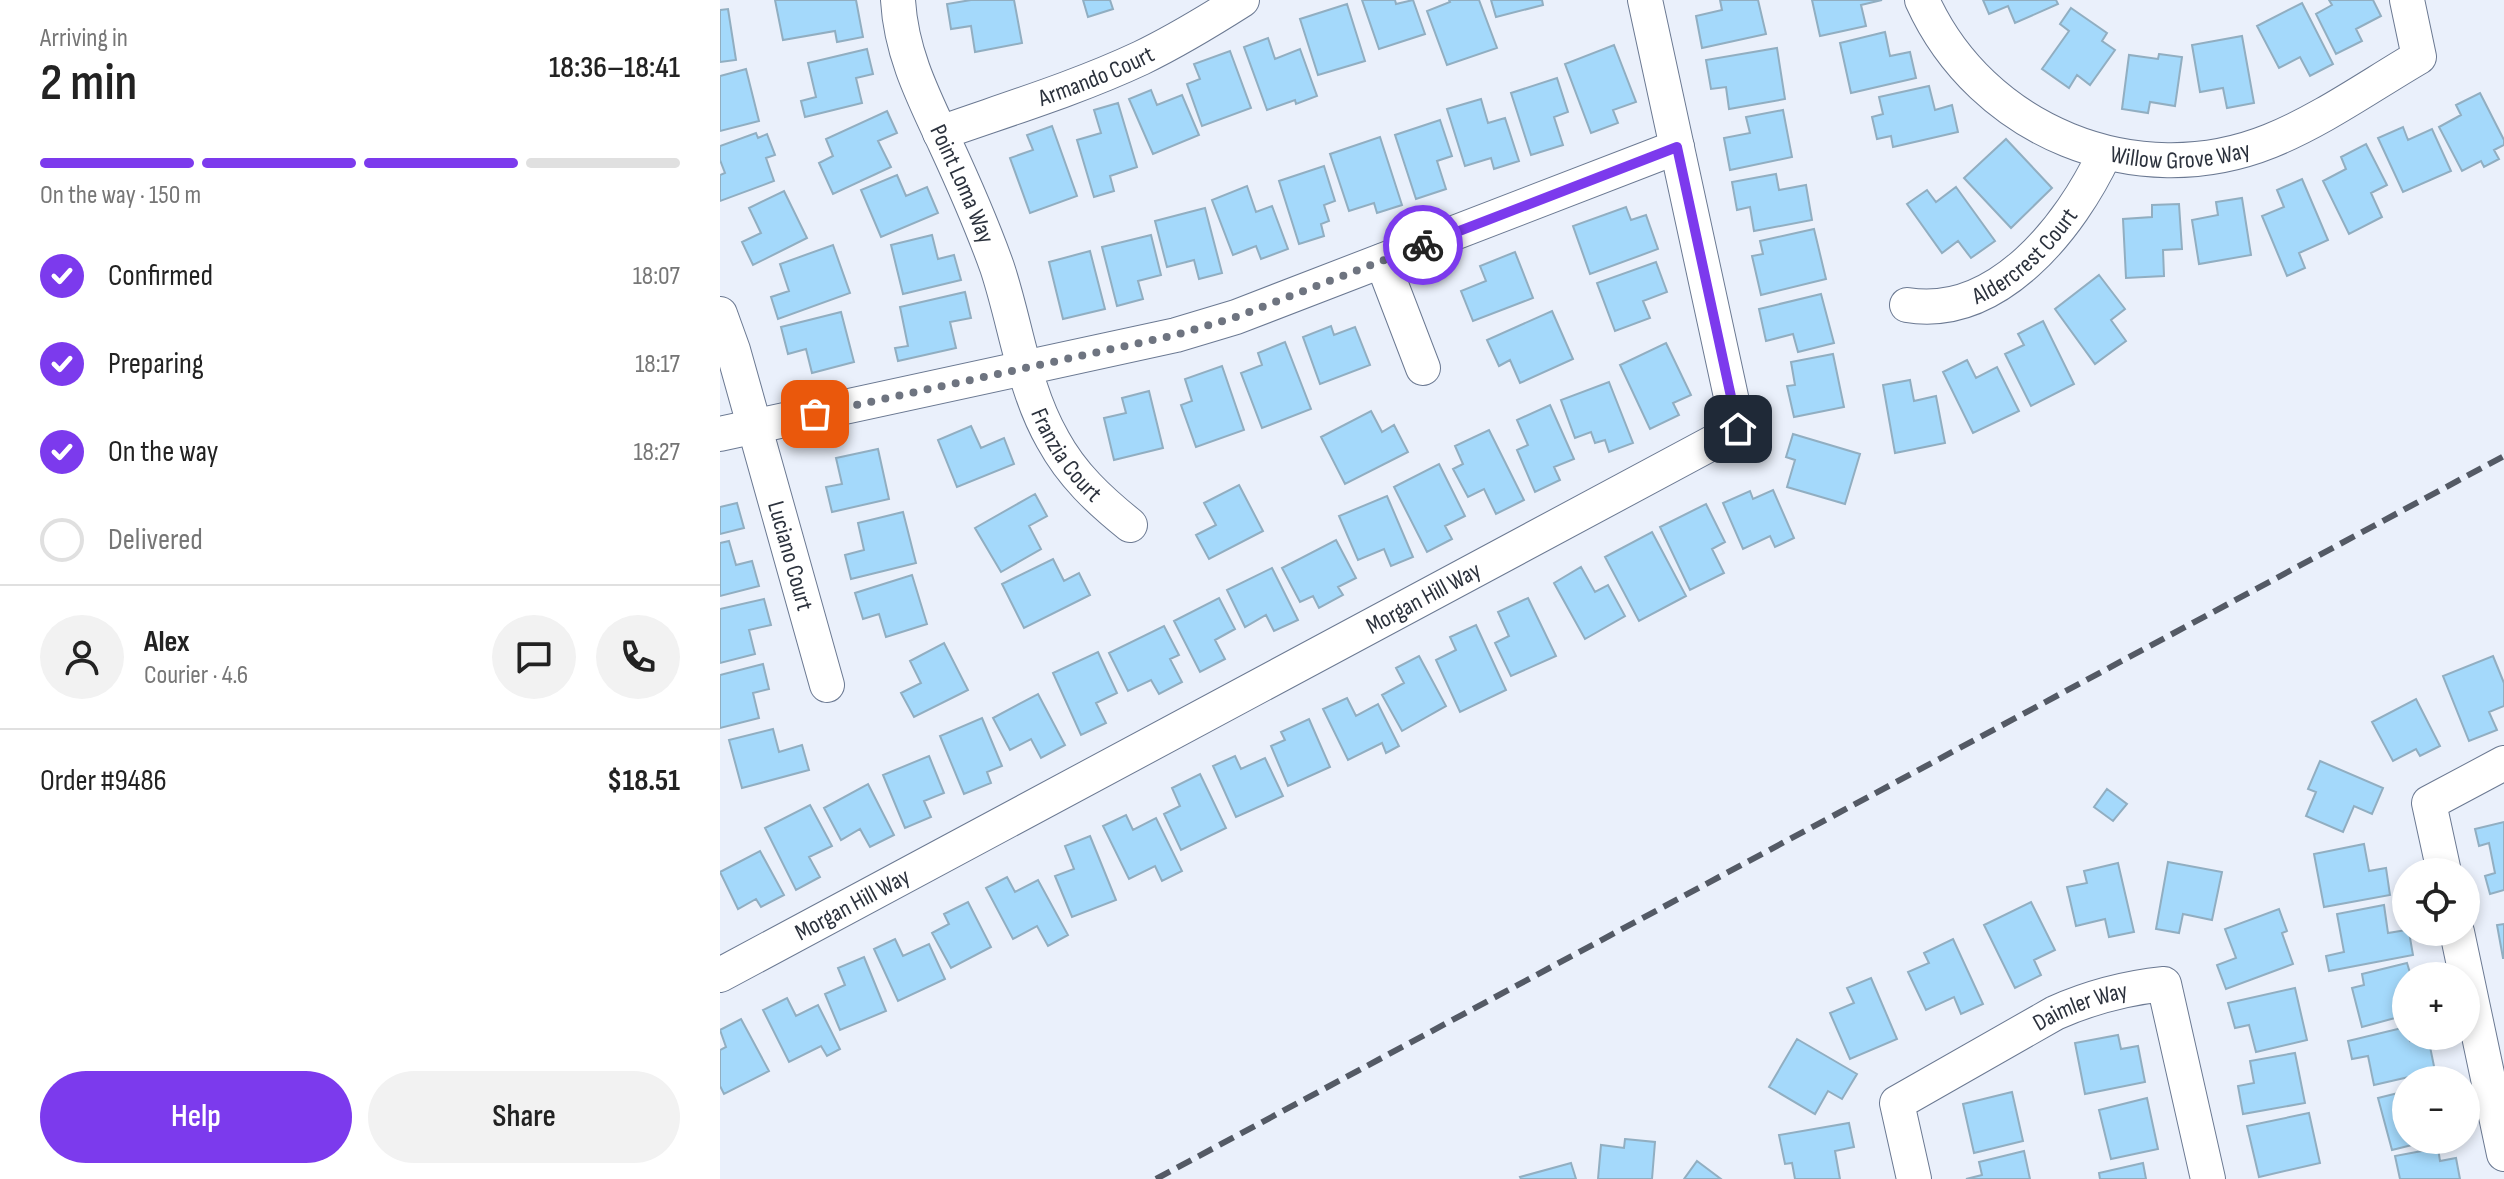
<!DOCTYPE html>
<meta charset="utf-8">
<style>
body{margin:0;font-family:"Sofia Sans Condensed",sans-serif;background:#f2f2f2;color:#222;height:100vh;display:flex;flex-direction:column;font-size:30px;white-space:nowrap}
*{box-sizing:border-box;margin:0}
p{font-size:26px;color:#767676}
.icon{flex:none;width:44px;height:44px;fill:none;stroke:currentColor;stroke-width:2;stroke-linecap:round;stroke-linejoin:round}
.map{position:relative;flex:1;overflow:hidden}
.panel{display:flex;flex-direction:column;background:#fff;width:720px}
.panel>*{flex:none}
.tools{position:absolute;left:1672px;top:858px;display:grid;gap:16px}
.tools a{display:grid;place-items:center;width:88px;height:88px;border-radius:50%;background:#fff;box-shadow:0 4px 12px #0003;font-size:40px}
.pin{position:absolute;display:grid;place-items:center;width:68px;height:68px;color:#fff;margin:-34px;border-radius:16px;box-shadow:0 4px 12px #0006}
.courier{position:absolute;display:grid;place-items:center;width:80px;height:80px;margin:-40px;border:6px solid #7c3aed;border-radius:50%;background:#fff;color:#222;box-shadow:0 2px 10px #0007}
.head em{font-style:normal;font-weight:600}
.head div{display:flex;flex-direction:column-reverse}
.head{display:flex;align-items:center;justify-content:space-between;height:136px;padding:0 40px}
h1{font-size:52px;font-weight:600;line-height:60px}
.bar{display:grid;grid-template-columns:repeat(4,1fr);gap:12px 8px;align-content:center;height:96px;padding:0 40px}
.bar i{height:10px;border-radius:6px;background:#e0e0e0}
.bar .active{background:#7c3aed}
.bar p{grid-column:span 4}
.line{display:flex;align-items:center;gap:20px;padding:0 40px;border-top:2px solid #e0e0e0}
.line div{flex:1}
.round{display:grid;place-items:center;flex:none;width:84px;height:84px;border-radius:42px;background:#f2f2f2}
ol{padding:0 40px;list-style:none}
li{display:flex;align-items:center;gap:24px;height:88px}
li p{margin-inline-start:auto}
li .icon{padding:8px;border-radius:50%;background:#7c3aed;color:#fff;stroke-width:4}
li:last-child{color:#767676}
li i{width:44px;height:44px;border:4px solid #e0e0e0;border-radius:50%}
.button{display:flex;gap:16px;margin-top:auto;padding:16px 40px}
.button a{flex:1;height:92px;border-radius:48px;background:#7c3aed;color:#fff;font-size:32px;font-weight:600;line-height:92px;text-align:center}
.button a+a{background:#f2f2f2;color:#222}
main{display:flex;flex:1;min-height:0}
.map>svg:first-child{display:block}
.building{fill:#a4d9fb;stroke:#91aec1;stroke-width:2}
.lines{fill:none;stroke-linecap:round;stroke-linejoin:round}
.minor-casing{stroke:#6b7992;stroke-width:36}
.minor{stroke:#fff;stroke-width:34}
.rail{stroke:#545a65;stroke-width:6;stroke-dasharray:16 8;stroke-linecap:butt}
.done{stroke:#6e7480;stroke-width:8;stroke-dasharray:0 14.4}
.route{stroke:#7c3aed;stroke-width:10}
.labels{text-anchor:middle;stroke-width:6;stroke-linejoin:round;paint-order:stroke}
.street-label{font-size:24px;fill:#2c323d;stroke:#eaf0fb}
</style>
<main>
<section class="panel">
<div class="head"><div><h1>2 min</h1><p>Arriving in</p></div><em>18:36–18:41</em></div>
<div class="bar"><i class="active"></i><i class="active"></i><i class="active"></i><i></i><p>On the way · 150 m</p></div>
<ol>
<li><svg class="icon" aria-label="check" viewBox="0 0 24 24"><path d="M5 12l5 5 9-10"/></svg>Confirmed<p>18:07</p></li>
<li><svg class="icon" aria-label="check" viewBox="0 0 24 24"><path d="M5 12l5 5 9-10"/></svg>Preparing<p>18:17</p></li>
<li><svg class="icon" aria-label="check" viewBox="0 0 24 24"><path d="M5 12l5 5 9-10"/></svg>On the way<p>18:27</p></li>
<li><i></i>Delivered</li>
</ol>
<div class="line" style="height:144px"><a class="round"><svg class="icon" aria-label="person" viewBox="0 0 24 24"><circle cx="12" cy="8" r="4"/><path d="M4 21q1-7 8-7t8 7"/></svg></a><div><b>Alex</b><p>Courier · 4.6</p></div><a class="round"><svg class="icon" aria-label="chat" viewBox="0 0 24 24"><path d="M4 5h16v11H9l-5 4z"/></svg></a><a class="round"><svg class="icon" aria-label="phone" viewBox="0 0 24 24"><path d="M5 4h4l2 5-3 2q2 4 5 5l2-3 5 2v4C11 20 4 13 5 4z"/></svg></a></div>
<div class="line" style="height:104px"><div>Order #9486</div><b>$18.51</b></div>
<div class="button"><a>Help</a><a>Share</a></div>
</section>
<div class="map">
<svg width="1784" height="1179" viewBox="0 0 1784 1179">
<rect width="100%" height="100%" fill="#eaf0fb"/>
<path class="building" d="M55,0H136L143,37L117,42L115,31L63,40Z
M251,0H294L302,43L255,52L251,26L231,29L227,4Z
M363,0H390L393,9L368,17Z
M642,0H675L676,4L693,0L705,34L659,49Z
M729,0H759L777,48L727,65L707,11L730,2Z
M771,0H822L823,5L776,17Z
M1000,0H1038L1046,34L982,48L976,16L1002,10Z
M1092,0H1162L1141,5L1146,26L1100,36Z
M1263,0H1336L1338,4L1295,23L1288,6L1269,14Z
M1609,0H1653L1661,16L1636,29L1642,41L1616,54L1596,14L1612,5Z
M1582,3L1613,64L1590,76L1580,57L1559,68L1537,26Z
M627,4L645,61L598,75L580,19Z
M1351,8L1387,33L1382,41L1395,50L1370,85L1357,75L1349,88L1322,69L1349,31L1340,24Z
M8,9L16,60L0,62V10Z
M1165,32L1170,56L1190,52L1196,78L1131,93L1120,43Z
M1522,36L1534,103L1507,108L1503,88L1480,92L1472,45Z
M548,38L555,59L580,49L597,96L576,104L575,100L547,110L524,47Z
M894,45L916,102L893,110L898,123L871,133L845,64Z
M1057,48L1065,99L1009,109L1006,87L991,89L986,60Z
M147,49L153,74L136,78L142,103L85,117L81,101L96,97L88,63Z
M510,51L531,108L482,126L467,84L480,79L474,64Z
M1439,54L1462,57L1455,106L1430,102L1428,113L1402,109L1409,55L1438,59Z
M26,69L39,121L0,131V76Z
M837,78L848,112L834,117L843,145L811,155L791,93Z
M1209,86L1215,110L1232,105L1238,132L1173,147L1171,136L1157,139L1152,117L1163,114L1159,97Z
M431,90L437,105L462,95L479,135L433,154L409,99Z
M1760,93L1784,140V145L1774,150L1779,159L1764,167L1761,161L1742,171L1719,127L1741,115L1736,105Z
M761,99L768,123L785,118L799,161L774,169L771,158L745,166L727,109Z
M398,103L417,167L390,176L394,191L374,197L357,140L381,133L374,110Z
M1063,110L1072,157L1010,170L1004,138L1030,133L1026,117Z
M167,111L177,133L158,141L171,167L113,194L99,163L113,156L106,139Z
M720,120L732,156L717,161L726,189L696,199L675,135Z
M332,126L357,196L310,213L290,158L313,150L307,135Z
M1683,127L1688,140L1712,129L1731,171L1683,192L1658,138Z
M36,133L38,138L47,134L55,155L46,158L54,181L0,201V175L5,173L0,160V146Z
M660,137L682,205L657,213L654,203L629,211L610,154Z
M1286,139L1332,188L1291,228L1244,178Z
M1646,144L1667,185L1651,193L1662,217L1629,234L1603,181L1626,169L1621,157Z
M604,166L615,201L604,205L609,221L601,224L604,236L579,244L559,181Z
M1056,174L1059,190L1086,185L1092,220L1034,231L1030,207L1017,210L1012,182Z
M177,175L186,196L207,187L218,213L161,237L141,190Z
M1582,179L1608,240L1579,253L1585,268L1567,276L1542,216L1564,207L1557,190Z
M527,186L536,212L552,206L568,249L541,259L536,246L513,255L492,200Z
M1236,187L1275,241L1251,258L1238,241L1222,253L1187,204L1207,190L1216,202Z
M64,191L87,238L33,265L22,242L41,233L29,208Z
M1522,198L1531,255L1479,264L1472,220L1498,215L1496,202Z
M1459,204L1462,249L1443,250L1444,276L1406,278L1403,219L1432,217V205Z
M906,207L911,220L926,215L938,249L870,274L853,226Z
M485,208L502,273L479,279L474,260L447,267L435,221Z
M1094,229L1106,279L1041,295L1032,256L1043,254L1040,241Z
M212,235L218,259L234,255L241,280L183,294L171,245Z
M431,235L441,275L418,281L423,299L397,306L382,247Z
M113,245L130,293L58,319L51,297L69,291L60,264Z
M370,251L385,309L343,319L329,262Z
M795,252L813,298L753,321L741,291L766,281L760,266Z
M936,262L947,292L923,301L930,318L895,331L877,283Z
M1379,275L1405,309L1391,320L1406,341L1375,364L1335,309Z
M245,292L251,318L230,322L236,348L178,361L175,348L188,346L180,307Z
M1101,294L1114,343L1078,352L1073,334L1046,341L1039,309Z
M832,311L853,359L800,383L790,360L779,366L767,340Z
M121,312L134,362L92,373L86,349L68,354L61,327Z
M1323,321L1354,384L1311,406L1285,354L1304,345L1298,334Z
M611,326L614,335L635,327L650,365L600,384L583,337Z
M565,342L591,409L542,428L521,373L542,365L538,353Z
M946,343L971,395L953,403L959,415L930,429L900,365Z
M1113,354L1124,407L1074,417L1067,386L1075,385L1071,362Z
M1247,360L1256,378L1277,367L1299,411L1253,433L1223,372Z
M502,366L524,430L476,447L461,405L472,401L465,379Z
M1190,380L1194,401L1216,396L1225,443L1175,453L1163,385Z
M889,382L913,443L889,452L885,440L875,443L871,432L855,438L841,400Z
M429,391L443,448L394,460L384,418L406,413L402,398Z
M830,405L854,459L834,467L840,480L815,492L797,450L808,445L797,420Z
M651,411L662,432L674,425L688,452L625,484L601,437Z
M251,426L261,448L284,438L294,464L237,487L218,440Z
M769,430L804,500L776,514L764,489L748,497L733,469L743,464L735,446Z
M1073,434L1140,454L1125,504L1067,487L1075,460L1066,457Z
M158,449L169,499L112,512L106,487L122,484L116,458Z
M719,464L745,516L725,526L732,539L707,552L674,487Z
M519,485L543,531L489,559L476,535L496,525L484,503Z
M1053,490L1074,538L1055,547L1050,536L1023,549L1003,503L1030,491L1033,499Z
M315,494L327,516L309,526L321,549L281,572L255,528Z
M667,496L693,557L671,566L664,549L638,560L619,516Z
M17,503L24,528L0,534V507Z
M986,504L1005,542L992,549L1004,573L970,590L940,527Z
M183,512L196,563L131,579L125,555L144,550L138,523Z
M932,532L966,596L919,621L885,557Z
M616,540L636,578L618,587L623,595L599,608L593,596L580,602L562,568Z
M9,541L16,565L32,561L39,586L0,596V543Z
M333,559L344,581L359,573L370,595L304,628L282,584Z
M861,567L875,592L888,585L905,616L865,639L834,583Z
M552,568L578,620L554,631L546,615L525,627L507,590Z
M192,575L207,624L166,637L159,614L143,619L135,593Z
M499,598L515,629L495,640L505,659L480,672L454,621Z
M808,598L836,656L791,676L775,643L789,636L778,612Z
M44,599L51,625L29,630L35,654L0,663V609Z
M756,625L786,690L740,712L716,660L736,650L730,637Z
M444,626L459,655L450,659L462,682L439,694L431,680L408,691L389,653Z
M224,643L248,690L194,717L181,693L201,683L190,661Z
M378,652L397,693L376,703L386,723L361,735L333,673Z
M699,656L726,706L682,731L662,695L684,683L676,668Z
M1773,656L1784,683V706L1769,712L1777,730L1749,741L1723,676Z
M43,664L49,689L33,693L39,718L0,728V675Z
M318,694L345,745L321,758L311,739L290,750L273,718Z
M627,698L636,716L658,704L679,746L666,753L662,743L628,760L603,709Z
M1696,699L1720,746L1700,756L1696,749L1673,761L1652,722Z
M262,718L282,766L267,772L271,783L244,794L220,736Z
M589,719L610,767L568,786L551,746L565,740L561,732Z
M53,729L59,752L82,745L89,770L22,788L9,740Z
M209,756L224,793L204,801L211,817L185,828L163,775Z
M515,756L521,769L545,758L563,796L516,817L493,766Z
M1600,761L1663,788L1652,814L1634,806L1623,832L1586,816L1596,792L1588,789Z
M480,774L506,828L461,850L444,814L460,806L452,788Z
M148,784L174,835L150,847L140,829L121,840L104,808Z
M1387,789L1407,804L1393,821L1374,807Z
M90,805L112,846L89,857L100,877L76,890L45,828Z
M406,815L413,830L436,818L462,871L442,881L435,866L409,879L383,826Z
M1784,822V890L1770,894L1765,876L1775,873L1769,843L1759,846L1755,829Z
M370,836L396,900L352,917L335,876L354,869L345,846Z
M1644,844L1649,871L1666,868L1670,895L1604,907L1594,854Z
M40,851L64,895L41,907L36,899L18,909L0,872Z
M1448,862L1502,872L1492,920L1463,914L1459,933L1436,929Z
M1398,863L1414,932L1389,937L1385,919L1356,926L1347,887L1367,883L1364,871Z
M287,877L295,892L318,880L348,935L328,946L317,926L293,939L266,888Z
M248,902L271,947L231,968L212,933L229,924L224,914Z
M1311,902L1335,950L1314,960L1321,975L1295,988L1264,925Z
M1664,905L1668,933L1686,930L1689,932L1693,955L1609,971L1606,956L1624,952L1617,914Z
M1559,909L1567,931L1562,933L1573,964L1506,989L1497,965L1516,958L1505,929Z
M1784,924V958H1783L1777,925Z
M175,939L183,956L209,944L225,979L178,1001L154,949Z
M1233,939L1263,1004L1241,1014L1234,997L1206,1010L1188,972L1209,963L1204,953Z
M144,957L166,1011L120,1030L105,994L125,985L118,968Z
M1687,963L1691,976H1686V1015L1642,1027L1632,988L1644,985L1642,974Z
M1151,978L1177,1039L1130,1059L1110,1013L1134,1003L1127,988Z
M1575,988L1587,1040L1536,1052L1529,1025L1515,1028L1508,1003Z
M67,998L76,1016L98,1005L120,1049L107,1056L101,1046L69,1062L43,1010Z
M21,1019L49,1071L4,1094L0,1086V1050L6,1047L0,1030Z
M1686,1027V1036H1689L1690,1041L1708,1037L1715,1071L1654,1085L1648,1056L1632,1059L1628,1041Z
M1398,1035L1401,1049L1418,1046L1425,1082L1365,1094L1355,1043Z
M1077,1039L1137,1074L1122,1099L1108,1091L1095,1114L1049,1087Z
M1575,1053L1585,1103L1523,1114L1518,1086L1534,1083L1530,1061Z
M1686,1091V1140H1712L1672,1150L1658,1098Z
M1292,1092L1303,1141L1254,1153L1243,1104Z
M1427,1098L1438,1149L1391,1159L1379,1110Z
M1589,1113L1600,1163L1539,1177L1527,1126Z
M1129,1123L1134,1147L1115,1151L1120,1179H1075L1072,1163L1065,1164L1059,1135Z
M905,1139L935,1142L932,1179H878L881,1145L904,1148Z
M1718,1148L1720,1161L1736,1158L1740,1179H1680L1675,1156Z
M1304,1151L1310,1179H1246L1262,1175L1259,1162Z
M977,1161L1001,1179H964Z
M851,1163L856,1179H801L800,1177Z
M1423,1163L1426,1179H1380L1379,1173Z"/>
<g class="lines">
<g class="minor-casing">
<g id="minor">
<path id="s1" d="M178,0C181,53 203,96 225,143C244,184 262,225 277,267C296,324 303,388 333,440C352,475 379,500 410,525"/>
<path id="s2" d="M1202,0C1261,131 1416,195 1550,141C1602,120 1651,85 1699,57L1687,0"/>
<path id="s3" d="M220,133C288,109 357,88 421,58C456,41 489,21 522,0"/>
<path d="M662,261L703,368"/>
<path id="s4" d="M1187,305C1278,320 1351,226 1385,153"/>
<path id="s5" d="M0,314L13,350L107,685"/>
<path d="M0,434L456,335L516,317L957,147"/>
<path d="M1724,872L1709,803L1784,763"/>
<path d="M1737,932L1784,1154"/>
<path id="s6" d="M0,975L1018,429L925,0"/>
<path id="s7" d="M1194,1179L1177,1103L1335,1013C1371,997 1405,988 1444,984L1488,1179"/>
</g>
</g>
<use href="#minor" class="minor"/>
<path class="rail" d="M436,1179L1784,456"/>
</g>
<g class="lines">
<path class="done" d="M95,414L456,335L516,317L703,245"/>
<path class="route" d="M703,245L957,147L1018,429"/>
</g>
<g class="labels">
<g class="street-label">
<text dy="8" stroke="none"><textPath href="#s3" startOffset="166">Armando Court</textPath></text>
<text dy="8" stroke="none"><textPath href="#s2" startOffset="322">Willow Grove Way</textPath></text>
<text dy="8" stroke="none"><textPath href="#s1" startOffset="196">Point Loma Way</textPath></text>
<text dy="8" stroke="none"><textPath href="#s4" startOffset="134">Aldercrest Court</textPath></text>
<text dy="8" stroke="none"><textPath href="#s1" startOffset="488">Franzia Court</textPath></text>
<text dy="8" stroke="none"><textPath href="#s5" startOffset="252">Luciano Court</textPath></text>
<text dy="8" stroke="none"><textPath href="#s6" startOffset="798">Morgan Hill Way</textPath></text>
<text dy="8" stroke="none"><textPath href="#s6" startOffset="150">Morgan Hill Way</textPath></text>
<text dy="8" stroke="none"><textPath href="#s7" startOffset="286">Daimler Way</textPath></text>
</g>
</g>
</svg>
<div class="tools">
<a><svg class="icon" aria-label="locate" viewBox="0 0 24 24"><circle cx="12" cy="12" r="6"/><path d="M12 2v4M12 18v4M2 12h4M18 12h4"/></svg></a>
<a>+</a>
<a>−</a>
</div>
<div class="pin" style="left:95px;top:414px;background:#ea580c"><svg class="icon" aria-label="bag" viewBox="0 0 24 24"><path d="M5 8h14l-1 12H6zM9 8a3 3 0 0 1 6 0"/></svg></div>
<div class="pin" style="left:1018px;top:429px;background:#1f2937"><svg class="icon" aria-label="home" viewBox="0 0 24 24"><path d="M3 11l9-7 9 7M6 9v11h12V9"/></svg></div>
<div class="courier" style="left:703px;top:245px"><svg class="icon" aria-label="bike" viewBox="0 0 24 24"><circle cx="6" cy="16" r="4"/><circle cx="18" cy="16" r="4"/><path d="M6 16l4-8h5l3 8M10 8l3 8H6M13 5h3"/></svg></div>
</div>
</main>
